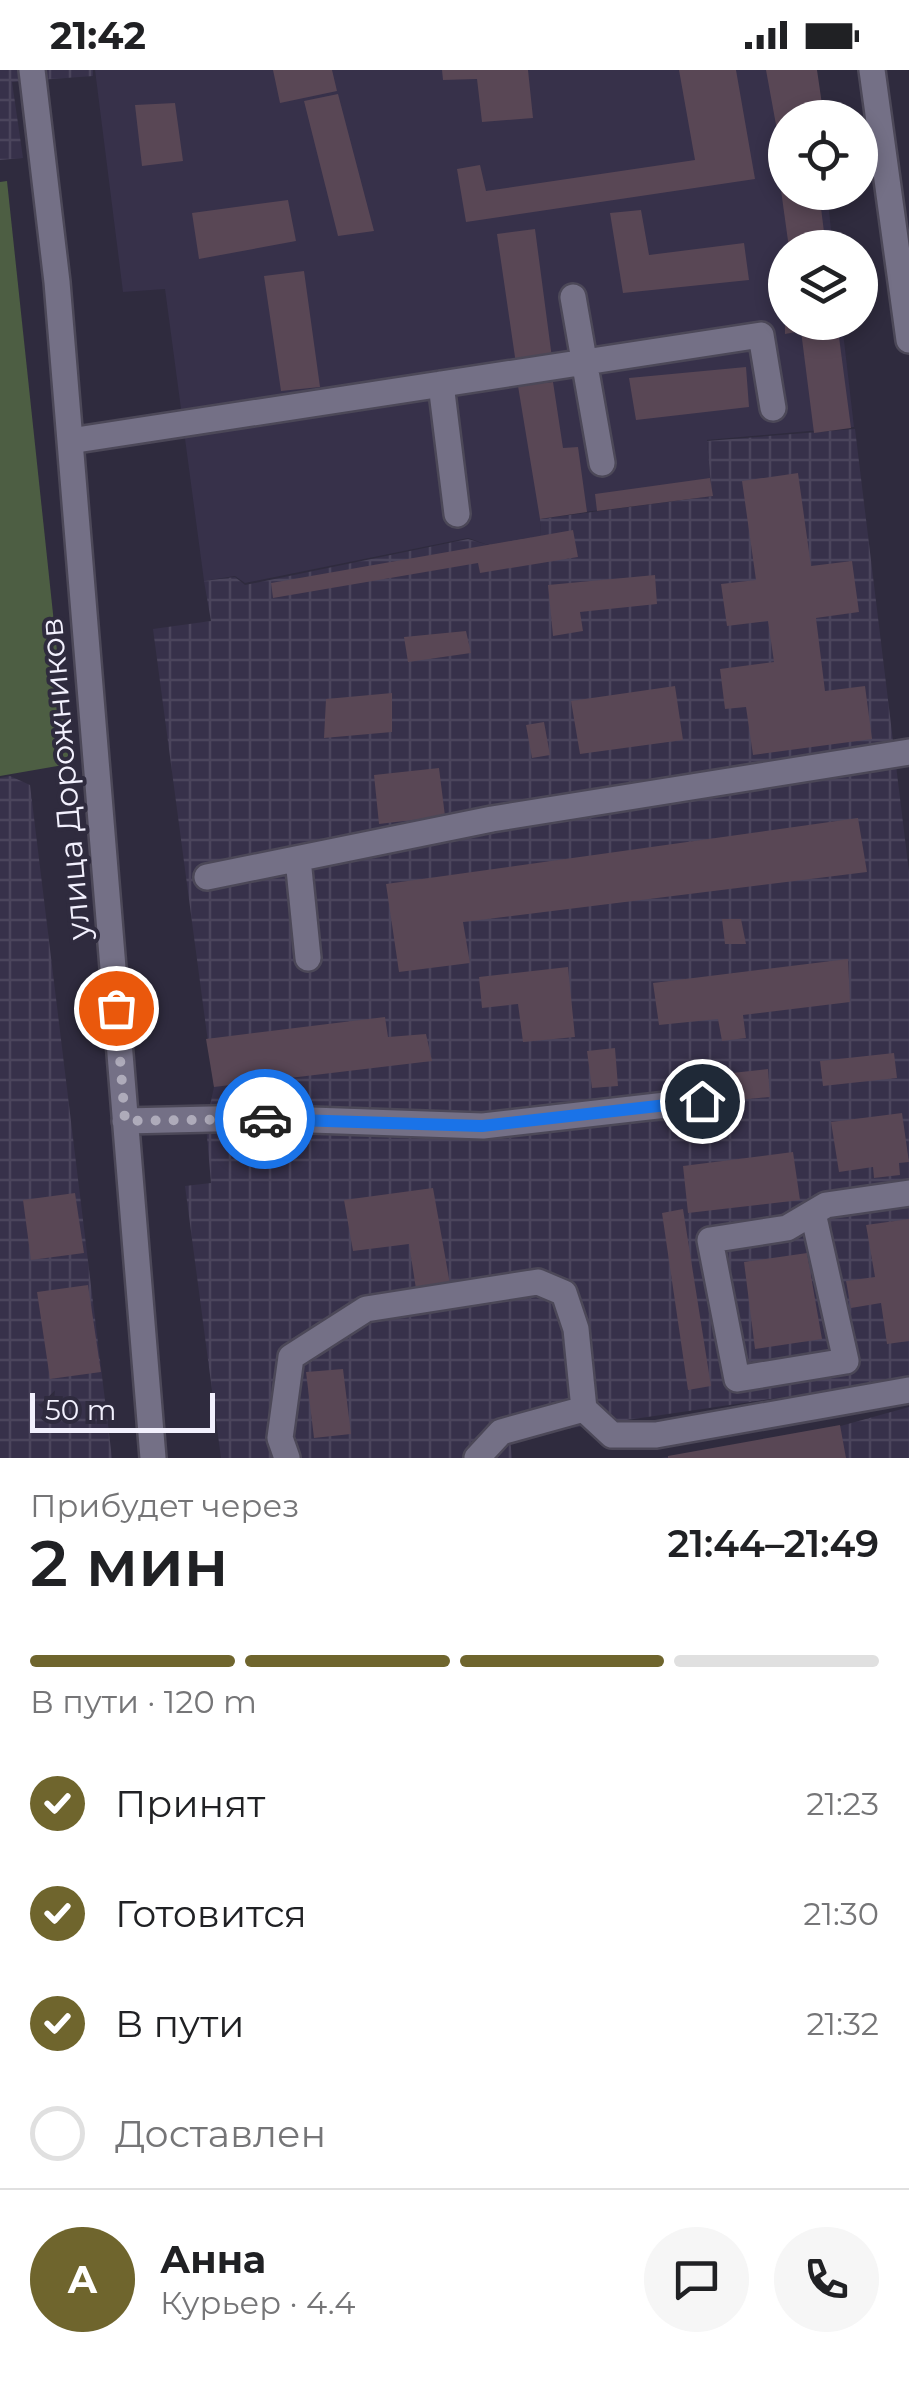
<!DOCTYPE html>
<html lang="ru">
<meta charset="utf-8">
<style>
body{margin:0;font-family:Montserrat,sans-serif;background:#f6f6f6;color:#202124;height:100vh;display:flex;flex-direction:column;font-size:38px;white-space:nowrap}
*{box-sizing:border-box;margin:0}
p{font-size:32px;color:#757577}
.icon{flex:none;width:55px;height:55px;fill:none;stroke:currentColor;stroke-width:2;stroke-linecap:round;stroke-linejoin:round}
.map{position:relative;height:1388px;overflow:hidden}
.drawer{display:flex;flex-direction:column;background:#fff;flex:1}
.drawer>*{flex:none}
.tools{position:absolute;left:768px;top:30px;display:grid;gap:20px}
.tools a{display:grid;place-items:center;width:110px;height:110px;border-radius:50%;background:#fff;box-shadow:0 5px 15px #0003;font-size:50px}
.scale{position:absolute;left:30px;bottom:25px;width:185px;box-sizing:border-box;padding-left:10px;border:5px solid #f2f0fd;border-top:0;font-size:28px;line-height:35px;white-space:nowrap;color:#f2f0fd;-webkit-text-stroke:8px #2f2b3e;paint-order:stroke}
.pin{position:absolute;display:grid;place-items:center;width:85px;height:85px;color:#fff;margin:-42px;border:5px solid #fff;border-radius:50%;box-shadow:0 2px 10px #0007}
.courier{position:absolute;display:grid;place-items:center;width:100px;height:100px;margin:-50px;border:8px solid #1a73e8;border-radius:50%;background:#fff;color:#222;box-shadow:0 2px 12px #0007}
.summary em{font-style:normal;font-weight:600}
.summary div{display:flex;flex-direction:column-reverse}
.summary{display:flex;align-items:center;justify-content:space-between;height:170px;padding:0 30px}
h1{font-size:65px;font-weight:600;line-height:75px}
.bar{display:grid;grid-template-columns:repeat(4,1fr);gap:15px 10px;align-content:center;height:120px;padding:0 30px}
.bar i{height:12px;border-radius:8px;background:#e0e0e0}
.bar .current{background:#6f652d}
.bar p{grid-column:span 4}
.line{display:flex;align-items:center;gap:25px;padding:0 30px;border-top:2px solid #e0e0e0}
.line div{flex:1}
.round{display:grid;place-items:center;flex:none;width:105px;height:105px;border-radius:52px;background:#f6f6f6}
ol{padding:0 30px;list-style:none}
li{display:flex;align-items:center;gap:30px;height:110px}
li p{margin-inline-start:auto}
li .icon{padding:10px;border-radius:50%;background:#6f652d;color:#fff;stroke-width:4}
li:last-child{color:#757577}
li i{width:55px;height:55px;border:5px solid #e0e0e0;border-radius:50%}
.status{display:flex;justify-content:space-between;align-items:center;height:70px;padding:0 50px;background:#fff;direction:ltr}
.status svg{height:28px;fill:currentColor}
.map>svg:first-child{display:block}
.built{fill:#37314a}
.industrial{fill:url(#industrial-grid)}
.green{fill:#4d5e43}
.building{fill:#594755}
.lines{fill:none;stroke-linecap:round;stroke-linejoin:round}
.minor-casing{stroke:#4c4858;stroke-width:30}
.minor{stroke:#747086;stroke-width:25}
.done{stroke:#aeabba;stroke-width:10;stroke-dasharray:0 18}
.route{stroke:#1a73e8;stroke-width:12}
.labels{text-anchor:middle;stroke-width:8;stroke-linejoin:round;paint-order:stroke}
.street-label{font-size:32px;fill:#f2f0fd;stroke:#2f2b3e}
</style>
<div class="status"><b>21:42</b><svg viewBox="0 0 49 12"><path d="M0 12V9h3v3zM5 12V6h3v6zM10 12V3h3v9zM15 12V0h3v12zM26 1h20v11H26zM47 4h2v5h-2z"/></svg></div>
<div class="map">
<svg width="909" height="1388" viewBox="0 0 909 1388">
<defs>
<pattern id="industrial-grid" width="8" height="8" patternUnits="userSpaceOnUse" patternTransform="scale(2.5)"><rect width="8" height="8" fill="#37314a"/><path d="M0 4h8M4 0v8" fill="none" stroke="#4b455c"/></pattern>
</defs>
<rect width="100%" height="100%" fill="#2f2b3e"/>
<path class="built" d="M95,0H812L785,48V122L827,123L833,177L785,178V252L842,253L854,357L707,370L712,425L540,448L541,466L488,475L468,468L245,513L235,506L204,511L165,219L123,222Z"/>
<path class="industrial" d="M0,0H93V6L12,12L23,88L0,90Z
M855,359L909,802V1309L510,1367L512,1388H221L185,1116L211,1113L206,1055L214,1017L153,559L211,551L204,511L235,507L245,515L468,469L488,475L541,466L540,449L712,426L707,371Z
M10,706L30,715L112,1388H0V708Z
M909,1337V1388H661L837,1357Z"/>
<path class="green" d="M7,111L69,694L0,706V112Z"/>
<path class="building" d="M273,0H332L337,21L280,33Z
M442,0H528L533,48L482,52L477,9L443,10Z
M679,0H736L755,109L466,152L457,99L480,95L486,121L695,90Z
M766,0H817L824,48H785V104Z
M338,24L374,161L338,166L304,31Z
M175,33L183,91L142,96L135,35Z
M780,113H785V122H819L826,178H789Z
M288,130L296,171L199,189L192,143Z
M641,140L649,185L744,173L749,210L623,223L610,143Z
M535,159L552,288L516,294L497,164Z
M304,201L320,317L281,321L264,206Z
M785,252H837L851,358L814,363L801,261L785,264Z
M746,297L749,337L636,350L629,308Z
M553,312L563,378L578,377L587,442L540,449L518,316Z
M798,403L811,496L852,491L859,542L816,548L825,621L865,616L872,669L753,685L746,637L725,639L720,599L774,592L768,551L727,556L721,514L756,510L742,411Z
M710,408L713,426L597,441L595,424Z
M573,460L578,487L480,503L478,493L273,528L271,513Z
M655,505L657,534L580,542L583,561L553,566L548,515Z
M466,561L471,583L408,592L404,567Z
M675,616L683,670L580,684L571,631Z
M392,623V662L324,668L326,629Z
M544,652L550,685L532,688L526,655Z
M439,698L445,746L379,754L374,705Z
M858,748L867,802L463,852L470,893L399,902L386,814Z
M722,849H741L746,874H725Z
M848,889L850,932L743,945L746,968L722,971L718,949L659,955L653,913Z
M568,897L575,967L523,972L518,934L482,938L479,907Z
M385,947L388,967L426,964L432,991L214,1017L206,969Z
M615,978L618,1016L592,1018L587,981Z
M894,983L897,1008L823,1016L820,991Z
M768,999L770,1027L726,1031L723,1004Z
M902,1043L909,1092L899,1093L900,1105L874,1108L873,1097L839,1102L831,1052Z
M793,1082L800,1130L688,1143L683,1096Z
M433,1118L450,1214L416,1219L409,1174L353,1181L344,1130Z
M75,1123L84,1183L31,1190L23,1130Z
M683,1139L711,1316L688,1320L662,1143Z
M909,1149V1271L887,1274L881,1233L851,1238L846,1211L875,1207L866,1155Z
M807,1183L822,1269L755,1279L744,1192Z
M88,1215L101,1302L50,1309L37,1222Z
M343,1299L351,1364L314,1368L306,1302Z
M840,1355L846,1388H668V1386Z"/>
<g class="lines">
<g class="minor-casing">
<path id="minor" d="M32,0L57,212L153,1388
M872,0L909,270
M573,227L602,393
M441,314L457,444
M70,371L761,265L773,338
M298,789L308,888
M207,807L492,749L909,682
M125,1051L254,1048L483,1056L701,1031
M813,1143L846,1291L737,1309L710,1170L787,1158L826,1135L909,1123
M287,1388L280,1368L291,1287L366,1239L538,1212L564,1223L576,1259L584,1339L612,1365H656L909,1320
M477,1388L501,1362L584,1339"/>
</g>
<use href="#minor" class="minor"/>
</g>
<g class="lines">
<path class="done" d="M116,938L125,1051L265,1049"/>
<path class="route" d="M265,1049L482,1056L702,1031"/>
</g>
<g class="labels">
<g class="street-label">
<text transform="translate(65 709) rotate(-95)" y="11">улица Дорожников</text>
</g>
</g>
</svg>
<div class="tools">
<a><svg class="icon" aria-label="locate" viewBox="0 0 24 24"><circle cx="12" cy="12" r="6"/><path d="M12 2v4M12 18v4M2 12h4M18 12h4"/></svg></a>
<a><svg class="icon" aria-label="layers" viewBox="0 0 24 24"><path d="M12 4l9 5-9 5-9-5zM3 14l9 5 9-5"/></svg></a>
</div>
<div class="scale">50 m</div>
<div class="pin" style="left:116px;top:938px;background:#ea580c"><svg class="icon" aria-label="bag" viewBox="0 0 24 24"><path d="M5 8h14l-1 12H6zM9 8a3 3 0 0 1 6 0"/></svg></div>
<div class="pin" style="left:702px;top:1031px;background:#1f2937"><svg class="icon" aria-label="home" viewBox="0 0 24 24"><path d="M3 11l9-7 9 7M6 9v11h12V9"/></svg></div>
<div class="courier" style="left:265px;top:1049px"><svg class="icon" aria-label="car" viewBox="0 0 24 24"><path d="M5 17H2v-5l4-1 3-4h7l3 4 3 1v5h-3M9 17h6M6 11h13"/><circle cx="7" cy="17" r="2"/><circle cx="17" cy="17" r="2"/></svg></div>
</div>
<section class="drawer">
<div class="summary"><div><h1>2 мин</h1><p>Прибудет через</p></div><em>21:44–21:49</em></div>
<div class="bar"><i class="current"></i><i class="current"></i><i class="current"></i><i></i><p>В пути · 120 m</p></div>
<ol>
<li><svg class="icon" aria-label="check" viewBox="0 0 24 24"><path d="M5 12l5 5 9-10"/></svg>Принят<p>21:23</p></li>
<li><svg class="icon" aria-label="check" viewBox="0 0 24 24"><path d="M5 12l5 5 9-10"/></svg>Готовится<p>21:30</p></li>
<li><svg class="icon" aria-label="check" viewBox="0 0 24 24"><path d="M5 12l5 5 9-10"/></svg>В пути<p>21:32</p></li>
<li><i></i>Доставлен</li>
</ol>
<div class="line" style="height:180px"><b class="round" style="background:#6f652d;color:#fff">А</b><div><b>Анна</b><p>Курьер · 4.4</p></div><a class="round"><svg class="icon" aria-label="chat" viewBox="0 0 24 24"><path d="M4 5h16v11H9l-5 4z"/></svg></a><a class="round"><svg class="icon" aria-label="phone" viewBox="0 0 24 24"><path d="M5 4h4l2 5-3 2q2 4 5 5l2-3 5 2v4C11 20 4 13 5 4z"/></svg></a></div>
</section>
